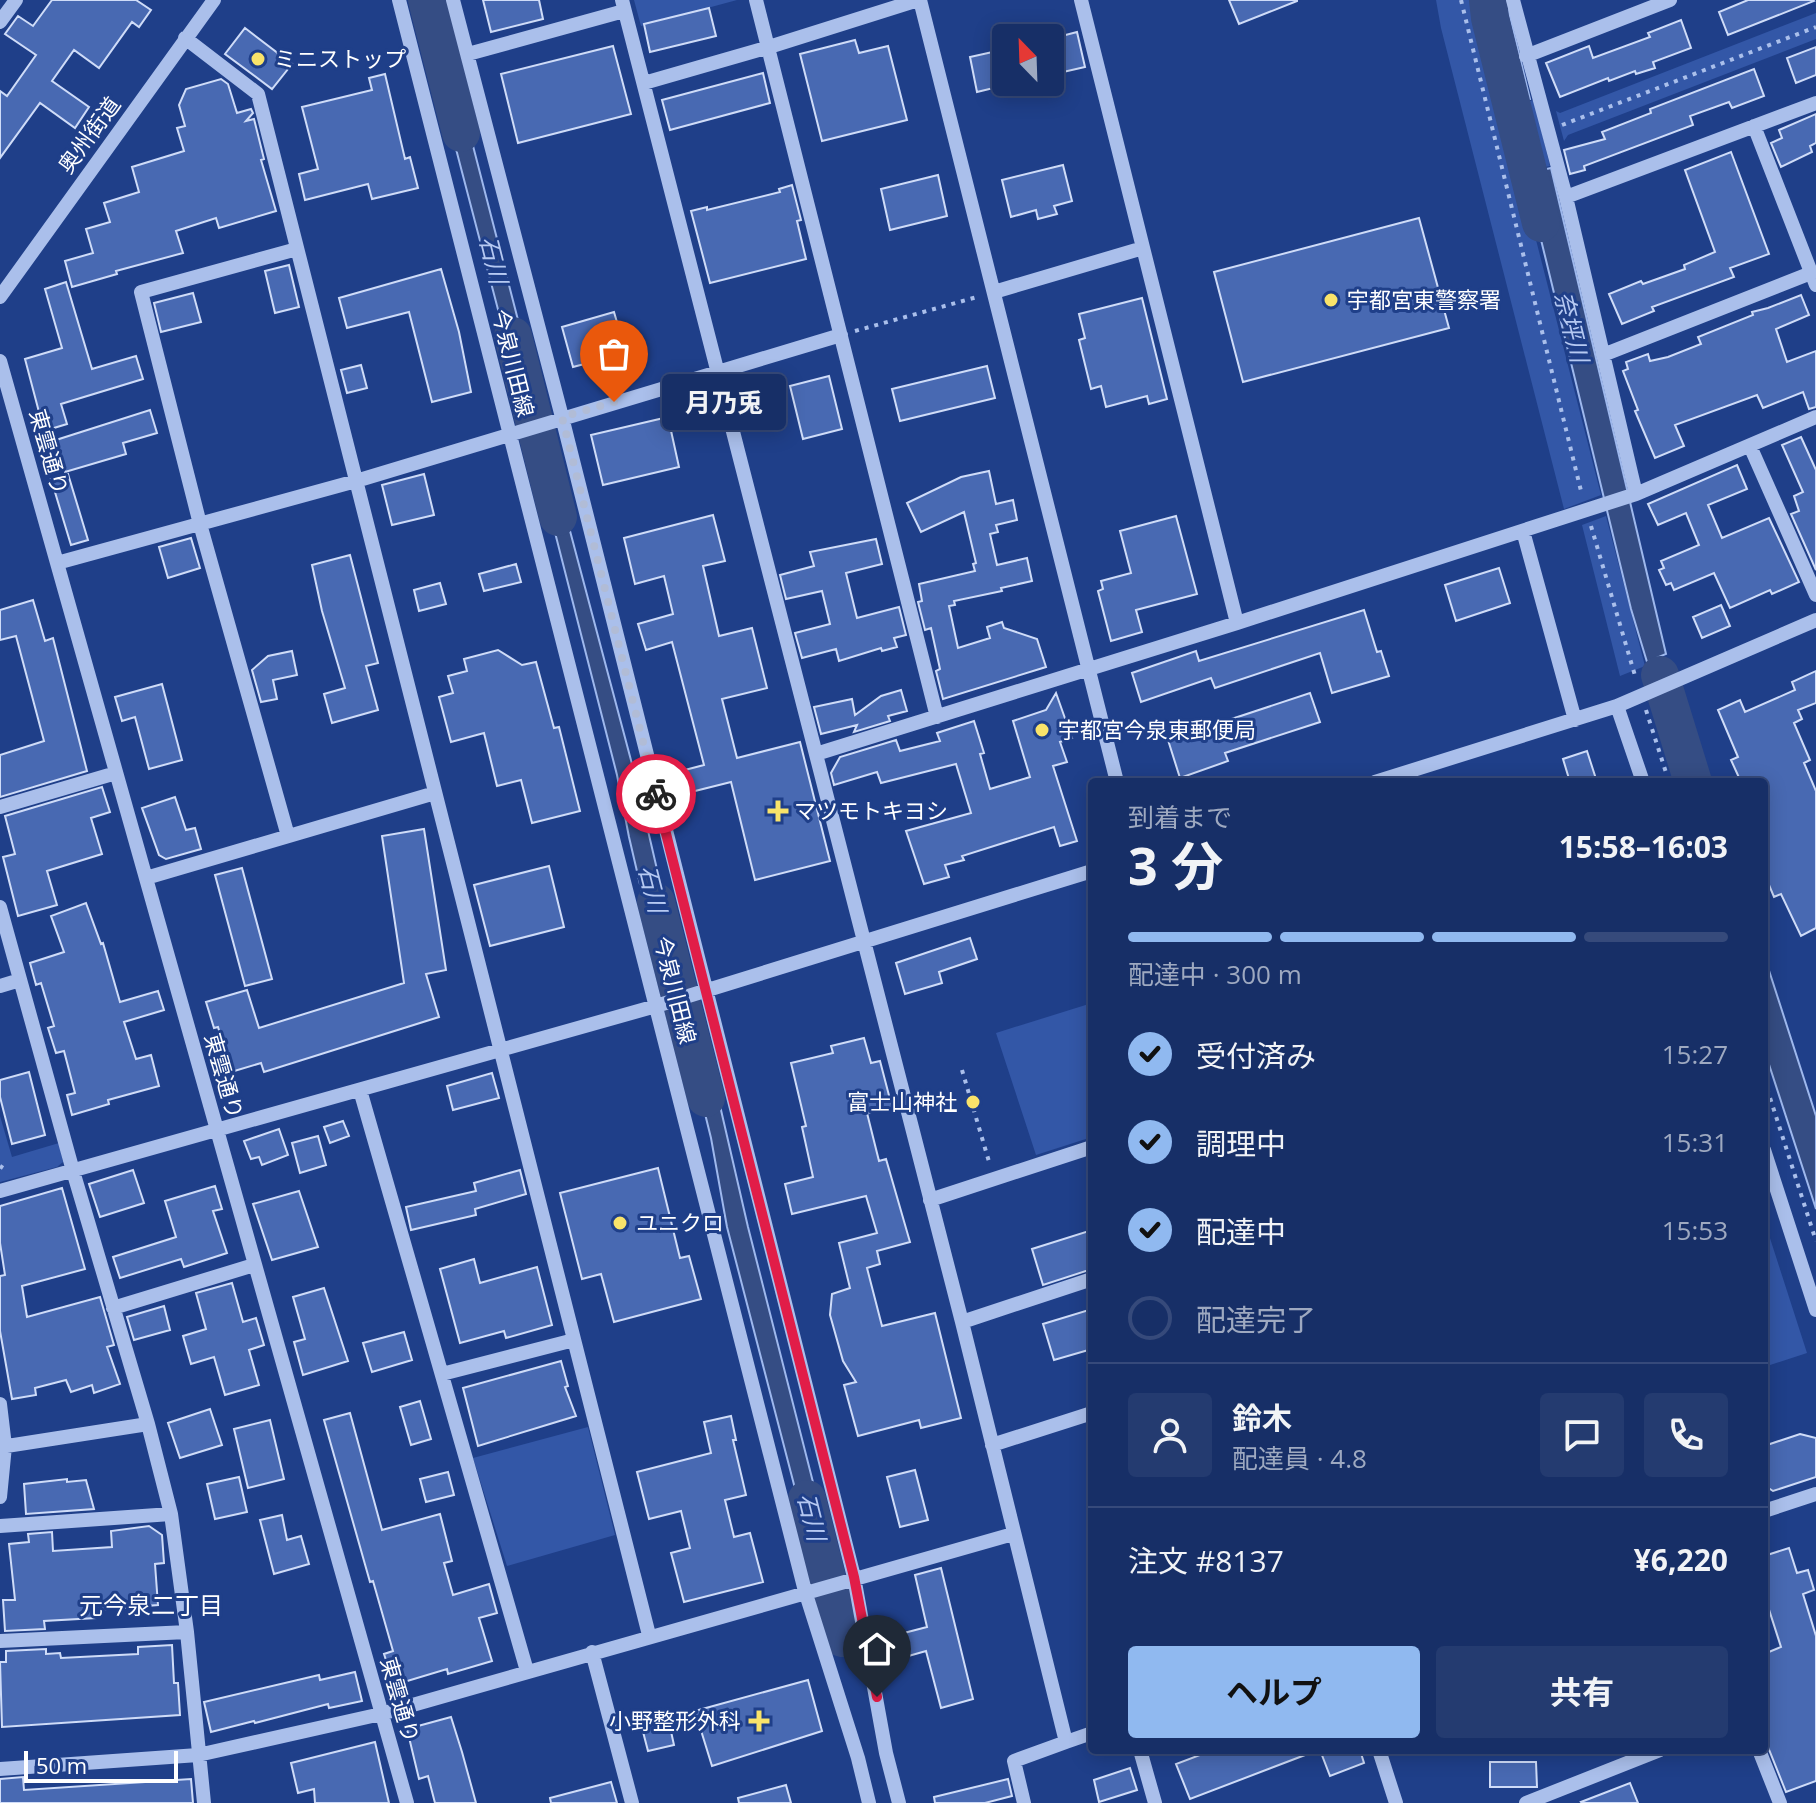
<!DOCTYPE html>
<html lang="ja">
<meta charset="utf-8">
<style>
body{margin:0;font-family:"Open Sans","Noto Sans JP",sans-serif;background:#243b70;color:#f1f3f6;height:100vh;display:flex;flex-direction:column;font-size:30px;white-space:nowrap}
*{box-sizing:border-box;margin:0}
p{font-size:26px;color:#9ea9c0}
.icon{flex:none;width:44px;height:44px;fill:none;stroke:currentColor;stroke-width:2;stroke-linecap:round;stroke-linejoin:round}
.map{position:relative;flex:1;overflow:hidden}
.side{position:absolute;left:1088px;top:778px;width:680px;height:976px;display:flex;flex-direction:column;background:#172f67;border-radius:8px;box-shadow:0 4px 20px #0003,0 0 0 2px #364a7b}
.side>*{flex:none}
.needle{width:52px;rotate:337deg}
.fabs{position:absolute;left:992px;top:24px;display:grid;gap:16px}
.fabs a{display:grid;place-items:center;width:72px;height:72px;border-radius:8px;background:#172f67;box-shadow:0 4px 20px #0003,0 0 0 2px #364a7b;font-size:40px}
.scale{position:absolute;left:24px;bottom:20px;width:154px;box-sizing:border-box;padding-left:8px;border:4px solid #fff;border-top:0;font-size:22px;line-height:28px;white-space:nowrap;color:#fff;-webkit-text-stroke:6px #1f3f89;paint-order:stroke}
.pin{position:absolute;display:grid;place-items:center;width:68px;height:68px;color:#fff;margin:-82px -34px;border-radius:50% 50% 50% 0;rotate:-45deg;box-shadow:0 0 8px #0007}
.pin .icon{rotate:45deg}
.courier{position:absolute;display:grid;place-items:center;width:80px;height:80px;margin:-40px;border:6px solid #e11d48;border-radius:50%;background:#fff;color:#222;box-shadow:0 2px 10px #0007}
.bubble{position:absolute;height:56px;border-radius:8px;background:#172f67;box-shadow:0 4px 20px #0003,0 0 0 2px #364a7b;font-size:26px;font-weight:700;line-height:56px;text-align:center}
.headline em{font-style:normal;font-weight:700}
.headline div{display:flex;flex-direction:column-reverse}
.headline{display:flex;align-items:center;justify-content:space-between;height:136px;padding:0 40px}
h1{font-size:52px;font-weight:700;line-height:60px}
.bar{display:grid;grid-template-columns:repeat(4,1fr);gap:12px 8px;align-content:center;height:96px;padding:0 40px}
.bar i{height:10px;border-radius:6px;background:#364a7b}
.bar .active{background:#90b9f0}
.bar p{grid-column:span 4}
.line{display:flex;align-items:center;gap:20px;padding:0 40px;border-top:2px solid #364a7b}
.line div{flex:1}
.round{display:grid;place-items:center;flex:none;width:84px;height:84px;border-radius:8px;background:#243b70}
ol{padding:0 40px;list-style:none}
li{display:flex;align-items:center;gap:24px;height:88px}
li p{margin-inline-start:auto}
li .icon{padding:8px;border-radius:50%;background:#90b9f0;color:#111;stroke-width:4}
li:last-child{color:#9ea9c0}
li i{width:44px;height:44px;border:4px solid #364a7b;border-radius:50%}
.action{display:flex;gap:16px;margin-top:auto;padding:16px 40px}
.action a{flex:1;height:92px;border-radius:8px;background:#90b9f0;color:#111;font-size:32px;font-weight:700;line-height:92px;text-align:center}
.action a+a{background:#243b70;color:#f1f3f6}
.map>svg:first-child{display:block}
.green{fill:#3357a7}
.water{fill:#354d84;stroke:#9eb8ed;stroke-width:2}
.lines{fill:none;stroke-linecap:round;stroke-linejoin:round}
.river{stroke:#354d84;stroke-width:38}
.building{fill:#4869b2;stroke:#cfdcf8;stroke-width:2}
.path{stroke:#aabfeb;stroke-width:4;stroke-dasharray:4 6;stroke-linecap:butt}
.minor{stroke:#aabfeb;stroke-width:14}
.done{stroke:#b1bcd6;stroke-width:8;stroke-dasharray:0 14.4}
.route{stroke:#e11d48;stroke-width:10}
.poi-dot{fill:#f9e36a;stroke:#1f3f89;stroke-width:3}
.labels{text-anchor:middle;stroke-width:6;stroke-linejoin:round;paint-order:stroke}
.poi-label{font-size:22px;fill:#fff;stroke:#1f3f89;text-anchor:start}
.street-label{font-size:22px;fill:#fff;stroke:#1f3f89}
.water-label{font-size:24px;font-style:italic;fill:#b6c9f2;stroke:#1f3f89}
.neighbourhood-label{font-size:24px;fill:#fff;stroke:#1f3f89}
</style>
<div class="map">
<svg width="1816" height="1803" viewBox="0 0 1816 1803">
<rect width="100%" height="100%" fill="#1f3f89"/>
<path class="green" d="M634,0H737L641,26Z
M1436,0H1481L1505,107L1534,100L1550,166L1519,173L1601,495L1564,509L1441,28Z
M1816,13V39L1568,135L1564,141L1556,111L1560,113Z
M1606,516L1645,666L1620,676L1582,525Z
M1092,1003V1137L1036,1155L996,1033Z
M0,1116L12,1157L59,1143L63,1162L57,1167L0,1182Z
M1768,1232L1807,1353L1764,1367V1233Z
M588,1427L615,1535L507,1566L473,1458Z"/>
<path class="water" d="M1484,0H1506L1530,99L1508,105Z
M456,80L534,382L518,386L439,84Z
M1551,168L1666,654L1647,662L1631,609L1525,174Z
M553,467L636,779L676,951L657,957L629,837L617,775L539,470Z
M1691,729L1708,782H1678L1664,740Z
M1764,955L1816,1116V1209L1764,1049Z
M706,1045L748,1227L829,1545L811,1550L727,1227L711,1138L689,1049Z"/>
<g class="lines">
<path class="river" d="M427,0L461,133
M1488,0L1490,18L1541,223
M513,336L558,517
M1660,675L1693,782
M656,902L706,1098
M807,1499L842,1638"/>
</g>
<path class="building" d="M52,0H136L151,10L139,27L132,22L99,68L74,50L52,81L89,107L75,128L40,103L0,158V91L7,96L36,55L5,34L18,16L33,26Z
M483,0H539L543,19L491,32Z
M1229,0H1297V1L1239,24Z
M1748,0H1813L1814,1L1728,35L1719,12Z
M709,8L716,36L650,52L644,24Z
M1681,20L1691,48L1653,62L1655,68L1636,74L1635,71L1609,81L1608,78L1560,97L1546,63L1589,46L1593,58L1650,37L1648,33Z
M245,28L292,64L272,89L225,54Z
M1077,32L1085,67L1050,75V39Z
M855,40L859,53L888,46L907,120L822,141L800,54Z
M613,46L631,114L518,143L501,74Z
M1816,47V75L1796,83L1787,58Z
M1006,49V85L977,92L970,57Z
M1754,69L1764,96L1732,108L1729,102L1690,116L1693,125L1584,166L1585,170L1570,174L1564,150L1605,139L1602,132L1651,113L1650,109Z
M763,73L770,103L670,130L662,100Z
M385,74L405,159L410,157L418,188L372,199L368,184L305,200L299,174L318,169L302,107L372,90L369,78Z
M221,79L228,84L237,113L251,109L253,113L246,121L254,119L264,159L261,160L276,211L219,228L216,218L176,231L183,253L116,271L117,274L72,287L65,261L93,253L86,229L110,222L104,203L139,192L132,167L184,151L177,128L185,126L179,105L186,89Z
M1816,114V143L1810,146L1812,152L1781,167L1771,143L1782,138L1779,130Z
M1731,152L1769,254L1730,268L1734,277L1652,307L1654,311L1622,324L1609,294L1641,281L1643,284L1685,269L1684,265L1715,252L1685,170Z
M1063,165L1072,201L1054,206L1057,214L1038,219L1036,210L1011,217L1002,180Z
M938,175L947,216L890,230L881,189Z
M792,185L801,220L797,221L806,259L710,283L691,211L707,207V210L780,192L779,189Z
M1419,218L1449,328L1243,382L1214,272Z
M289,265L299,307L275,313L265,271Z
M441,269L459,332L471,392L432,402L409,312L347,328L339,298Z
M66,282L92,369L136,356L143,379L61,404L67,424L44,431L25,359L62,348L45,289Z
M193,293L201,322L161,332L154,303Z
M1801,295L1809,315L1776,329L1787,362L1816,351V407L1809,409L1803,392L1763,408L1757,395L1675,425L1684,446L1655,458L1635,411L1638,410L1623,371L1628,369L1626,362L1648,354L1650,361L1668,357L1701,344L1698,337L1753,315L1752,312L1768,308Z
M1142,298L1167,399L1149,404L1147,396L1106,407L1101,386L1091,389L1079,340L1085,338L1079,314Z
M614,312L626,353L573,367L562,327Z
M361,365L367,388L347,393L341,370Z
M987,366L995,398L900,421L892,389Z
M829,376L842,429L803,439L790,386Z
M150,410L157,433L123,443L126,454L65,472L56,440Z
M668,417L679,467L603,485L591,435Z
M1801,437L1816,470V570L1791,514L1799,511L1794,496L1803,492L1782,445Z
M1737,465L1747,489L1708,505L1722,538L1769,518L1799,582L1772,594L1770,590L1730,608L1714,573L1674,590L1671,583L1666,585L1659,570L1664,568L1661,561L1699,545L1686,513L1658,525L1648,504Z
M989,471L996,504L1013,500L1017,520L996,525L998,532L990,534L997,565L1027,558L1032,581L1001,588L1002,591L954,601L955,605L949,606L958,648L990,638L987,627L1002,622L1004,628L1037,639L1046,667L943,699L936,671L940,669L931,628L925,630L918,602L922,601L919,584L975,571L973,564L976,563L964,512L921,532L907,503L961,477Z
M68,474L88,540L71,545L51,479Z
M424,474L434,515L392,525L382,485Z
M713,515L725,561L703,566L719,636L752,628L767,688L722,699L737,758L800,742L830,861L755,880L731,782L687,793L681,771L704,765L672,642L646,650L638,624L673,614L664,576L635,584L624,538Z
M1176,516L1197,594L1136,610L1142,632L1111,641L1098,591L1103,589L1101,581L1131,573L1120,531Z
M191,538L200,568L168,578L159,547Z
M876,539L882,564L846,573L857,618L899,607L906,635L894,638L897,647L882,651L881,648L839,661L836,649L802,658L795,633L830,624L822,591L786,599L780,575L814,566L810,552Z
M350,555L378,663L366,666L378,710L332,723L324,694L345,688L322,611L312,565Z
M516,564L521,582L484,591L479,574Z
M1499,568L1510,603L1456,621L1445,585Z
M440,583L446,604L419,611L414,590Z
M33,600L45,641L53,638L87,771L0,797V755L44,741L16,636L0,640V610Z
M1721,605L1730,626L1702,638L1693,617Z
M1364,610L1377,652L1381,651L1389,676L1332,693L1320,653L1215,688L1211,678L1141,702L1132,673L1196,651L1199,661Z
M498,650L522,665L536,662L554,728L559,727L580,811L532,823L521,780L497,786L484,733L451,742L439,697L453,693L448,676L467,671L464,659Z
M292,651L297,675L273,680L277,699L261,702L252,670L268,656Z
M1816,671V703L1798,710L1802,719L1794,723L1810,760L1804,763L1816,791V928L1801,936L1781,894L1774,897L1764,873V782H1741L1731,760L1738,757L1718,710L1740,700L1745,712L1795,690L1792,682Z
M162,684L182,760L149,769L135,717L122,721L115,697Z
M901,690L907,711L888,716L890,721L854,732L857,725L821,734L814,707L852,699L855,715L881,696Z
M1056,693L1072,738L1060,742L1067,762L1053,766L1077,841L1060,846L1054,827L962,856L964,860L945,865L949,877L924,884L906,831L971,813L956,764L881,783L877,772L834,785L831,773L840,757L896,740L900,751L940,741L937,733L974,721L984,753L980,754L990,789L1030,777L1013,721L1046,710Z
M1310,693L1320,722L1225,753L1228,761L1180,778L1168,740Z
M1587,751L1597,782H1570L1563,759Z
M102,787L110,812L91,818L102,854L47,871L57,905L18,916L3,857L15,854L5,816Z
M175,797L186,830L195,828L201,849L166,859L159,855L142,808Z
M424,829L446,970L426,974L439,1017L264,1072L261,1063L231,1072L218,1027L214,1028L206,1002L247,990L259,1028L404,983L382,836Z
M549,866L564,927L490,946L474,885Z
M242,868L272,979L245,986L215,875Z
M86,903L101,944L103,943L120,1002L158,991L164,1010L124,1022L136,1059L151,1055L159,1086L108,1100L109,1104L72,1115L67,1095L75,1093L64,1051L56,1053L48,1028L54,1026L41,983L36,985L30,963L64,952L51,916Z
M970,938L977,959L939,972L942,983L905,994L896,963Z
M864,1038L871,1063L880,1061L892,1107L867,1113L879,1161L886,1159L910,1242L877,1251L880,1264L867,1268L882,1326L935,1313L961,1418L921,1428L919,1420L858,1436L844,1385L856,1382L843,1361L830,1315L832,1294L850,1288L839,1243L877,1233L866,1196L792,1214L785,1184L813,1177L802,1127L806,1126L791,1063L833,1053L831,1046Z
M29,1072L45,1135L12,1144L0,1097V1080Z
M492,1073L499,1098L453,1110L447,1086Z
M343,1121L349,1136L330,1143L324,1127Z
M279,1129L288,1155L262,1165L259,1157L251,1159L244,1141Z
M318,1136L326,1165L300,1173L292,1143Z
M658,1168L680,1258L689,1256L701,1299L614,1322L601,1274L582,1279L560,1193Z
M133,1170L144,1203L100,1217L89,1184Z
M520,1170L526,1194L475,1209L476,1215L411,1230L406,1207L476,1191L474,1183Z
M215,1186L222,1209L213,1211L227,1253L184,1267L181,1259L120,1278L113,1257L176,1237L165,1201Z
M62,1188L85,1269L22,1286L27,1317L100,1297L114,1345L107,1347L120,1384L94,1393L92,1385L71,1392L66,1380L35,1388L36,1395L12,1399L0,1331V1276L5,1275L0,1243V1206Z
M299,1191L318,1247L272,1260L253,1204Z
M1092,1230V1269L1043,1285L1032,1249Z
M474,1259L480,1283L537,1267L552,1325L506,1338L504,1331L460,1343L440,1269Z
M232,1283L243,1322L256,1318L264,1345L249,1350L259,1385L225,1395L214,1357L191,1364L183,1336L206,1329L196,1293Z
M324,1288L348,1361L303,1375L294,1342L305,1339L293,1297Z
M164,1306L170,1330L134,1340L127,1317Z
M1092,1309V1349L1054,1360L1043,1324Z
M404,1332L412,1360L372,1372L363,1343Z
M561,1361L568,1386L565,1387L576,1416L478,1446L463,1388Z
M420,1401L431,1439L411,1445L400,1407Z
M210,1409L222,1445L180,1458L168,1423Z
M350,1413L382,1530L440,1514L452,1561L444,1563L453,1595L489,1584L497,1613L479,1618L492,1661L448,1674L447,1669L394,1685L384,1654L393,1651L373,1581L370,1582L324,1420Z
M731,1416L736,1440H733L746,1495L725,1500L734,1537L750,1533L763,1582L684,1602L671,1553L690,1548L681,1511L649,1519L637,1472L711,1453L704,1422Z
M270,1420L284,1479L248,1488L234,1429Z
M1800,1434L1816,1438V1477L1773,1491L1764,1485V1446Z
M915,1470L928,1520L900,1527L887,1477Z
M448,1472L454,1495L426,1502L420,1479Z
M239,1477L247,1512L215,1519L207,1484Z
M67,1479V1482L86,1480L94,1509L26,1514L24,1484Z
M282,1515L287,1540L301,1536L309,1564L274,1574L260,1520Z
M149,1526L162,1535L164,1563L155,1564L158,1605L95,1610L96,1618L44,1621L45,1629L5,1631L3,1600H15L9,1544L29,1542L28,1534L52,1532L53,1551L112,1547L111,1531Z
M1789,1548L1797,1573L1808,1570L1814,1590L1803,1594L1816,1636V1781L1786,1792L1764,1737V1654L1781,1647L1764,1594V1556Z
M941,1568L973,1699L941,1708L926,1651L905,1657L900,1634L927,1627L915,1575Z
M172,1645L174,1683H178L180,1715L2,1727L0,1662H6V1651L46,1649V1654L60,1653L61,1658L138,1654V1647Z
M355,1672L362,1701L329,1708L328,1704L255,1723L254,1721L211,1732L204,1702L319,1675L320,1680Z
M808,1680L822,1731L712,1766L695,1711Z
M451,1717L462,1752L476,1803H435L428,1776L419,1779L407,1729Z
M668,1718L674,1745L648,1751L641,1724Z
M375,1742L389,1803H315L314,1789L298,1793L291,1763Z
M1213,1750H1313V1752L1190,1799L1176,1764Z
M1320,1750H1360L1364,1763L1330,1776Z
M1490,1762H1536L1537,1787H1490Z
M1130,1768L1137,1790L1099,1802L1094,1780Z
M23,1777L24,1790L191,1779L193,1803H0V1779Z
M1008,1779L1012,1796L985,1803H935L934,1797Z
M611,1782L617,1803H551L550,1798Z
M1630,1783L1638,1803H1582L1581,1802Z
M786,1785L791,1803H739L738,1798Z"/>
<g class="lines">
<path class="path" d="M1461,0L1582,495
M1562,125L1816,27
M855,331L977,297
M1591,526L1636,679
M1646,710L1669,782
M962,1070L990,1165
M1764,1079L1816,1241
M1090,1130L1092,1113
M0,1166L3,1168"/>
<path class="minor" d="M399,0L805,1591L858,1758L869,1803
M453,0L562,417L854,1577L886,1753L899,1803
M622,0L962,1322L1066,1742L1092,1733
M756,0L937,717
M920,0L1117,782
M1081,0L1237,623
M0,22L16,0
M185,38L258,94L649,1635
M468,54L624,11
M1526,56L1670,0
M644,83L769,47L918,0
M1754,126L1816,285
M1566,197L1816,103
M994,292L1143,248
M0,297L214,0
M1603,355L1811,273
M0,361L407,1803
M1750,446L1816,595
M1636,494L1816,417
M1523,531L1575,720
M57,563L356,481L841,335
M1617,706L1643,782
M816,754L1237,623L1636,494L1566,197L1513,0
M1375,782L1617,706L1816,620
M0,807L116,773
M288,836L200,524L141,292L297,249
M146,878L435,793
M0,907L73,1171L148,1424L171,1514L187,1632L0,1641
M0,986L20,980
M360,1090L527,1671
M1764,1150L1816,1310
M0,1191L656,1006L1092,871
M930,1200L1092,1147
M113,1308L254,1265
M962,1322L1092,1279
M442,1374L574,1340
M0,1404L5,1446L0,1497
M992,1445L1092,1413
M0,1447L148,1424
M1764,1511L1816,1494
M0,1526L171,1514
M187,1632L204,1803
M592,1652L632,1803
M1140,1750L1155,1803
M1379,1750L1396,1803
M1759,1750L1780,1803
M0,1769L198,1755L381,1714L1013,1534
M1024,1803L1014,1761L1066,1742
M1526,1803L1660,1750"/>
</g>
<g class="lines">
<path class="done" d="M614,402L562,417L656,794"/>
<path class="route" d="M656,794L854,1577L877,1697"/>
</g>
<g class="poi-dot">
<circle cx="258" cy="59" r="8"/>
<circle cx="1331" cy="300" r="8"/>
<circle cx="1042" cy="730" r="8"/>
<path d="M774 799h8v8h8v8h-8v8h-8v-8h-8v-8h8z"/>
<circle cx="973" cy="1102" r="8"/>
<circle cx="620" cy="1223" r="8"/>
<path d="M755 1709h8v8h8v8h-8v8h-8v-8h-8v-8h8z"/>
</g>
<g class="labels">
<g class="poi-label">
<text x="274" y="67">ミニストップ</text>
<text x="1347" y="308">宇都宮東警察署</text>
<text x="1058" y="738">宇都宮今泉東郵便局</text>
<text x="794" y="819">マツモトキヨシ</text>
<text x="957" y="1110" text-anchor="end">富士山神社</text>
<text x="636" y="1231">ユニクロ</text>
<text x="741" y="1729" text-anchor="end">小野整形外科</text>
</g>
<g class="street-label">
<text transform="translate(89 135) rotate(-54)" y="8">奥州街道</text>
<text transform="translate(513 363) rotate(76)" y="8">今泉川田線</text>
<text transform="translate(49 452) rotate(74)" y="8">東雲通り</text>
<text transform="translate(675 990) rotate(76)" y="8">今泉川田線</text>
<text transform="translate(224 1076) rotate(74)" y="8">東雲通り</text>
<text transform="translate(400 1700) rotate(74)" y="8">東雲通り</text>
</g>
<g class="water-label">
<text transform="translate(493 260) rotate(76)" y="8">石川</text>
<text transform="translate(1571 327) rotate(76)" y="8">奈坪川</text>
<text transform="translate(652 889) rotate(76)" y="8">石川</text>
<text transform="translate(811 1517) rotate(76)" y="8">石川</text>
</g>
<g class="neighbourhood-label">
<text x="151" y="1614">元今泉二丁目</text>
</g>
</g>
</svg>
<div class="fabs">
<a><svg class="needle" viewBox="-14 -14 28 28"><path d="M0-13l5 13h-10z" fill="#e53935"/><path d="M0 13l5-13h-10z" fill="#9ea9c0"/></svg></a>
</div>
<div class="scale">50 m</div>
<div class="pin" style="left:614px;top:402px;background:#ea580c"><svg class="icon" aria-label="bag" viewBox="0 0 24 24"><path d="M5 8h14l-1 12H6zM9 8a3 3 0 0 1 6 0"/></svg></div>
<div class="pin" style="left:877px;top:1697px;background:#1f2937"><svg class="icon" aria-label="home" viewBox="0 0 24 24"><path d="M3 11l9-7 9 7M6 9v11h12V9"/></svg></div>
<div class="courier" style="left:656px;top:794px"><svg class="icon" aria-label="bike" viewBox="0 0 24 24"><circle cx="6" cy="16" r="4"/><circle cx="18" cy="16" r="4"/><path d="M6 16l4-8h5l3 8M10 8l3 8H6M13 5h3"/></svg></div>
<div class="bubble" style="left:662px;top:374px;width:124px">月乃兎</div>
<section class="side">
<div class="headline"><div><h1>3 分</h1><p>到着まで</p></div><em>15:58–16:03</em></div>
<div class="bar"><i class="active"></i><i class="active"></i><i class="active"></i><i></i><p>配達中 · 300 m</p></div>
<ol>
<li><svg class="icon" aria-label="check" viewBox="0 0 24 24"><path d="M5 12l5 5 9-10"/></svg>受付済み<p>15:27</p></li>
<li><svg class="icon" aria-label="check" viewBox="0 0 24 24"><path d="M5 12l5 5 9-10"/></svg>調理中<p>15:31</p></li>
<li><svg class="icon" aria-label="check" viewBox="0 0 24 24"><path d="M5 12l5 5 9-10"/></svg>配達中<p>15:53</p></li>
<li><i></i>配達完了</li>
</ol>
<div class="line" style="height:144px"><a class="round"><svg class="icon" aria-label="person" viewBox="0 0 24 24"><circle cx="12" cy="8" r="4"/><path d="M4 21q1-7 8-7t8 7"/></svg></a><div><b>鈴木</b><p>配達員 · 4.8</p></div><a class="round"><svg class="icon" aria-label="chat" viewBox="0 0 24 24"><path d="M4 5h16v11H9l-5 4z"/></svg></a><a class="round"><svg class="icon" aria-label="phone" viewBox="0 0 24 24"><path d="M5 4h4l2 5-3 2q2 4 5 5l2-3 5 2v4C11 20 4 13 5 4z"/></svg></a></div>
<div class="line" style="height:104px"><div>注文 #8137</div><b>¥6,220</b></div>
<div class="action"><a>ヘルプ</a><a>共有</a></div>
</section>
</div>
